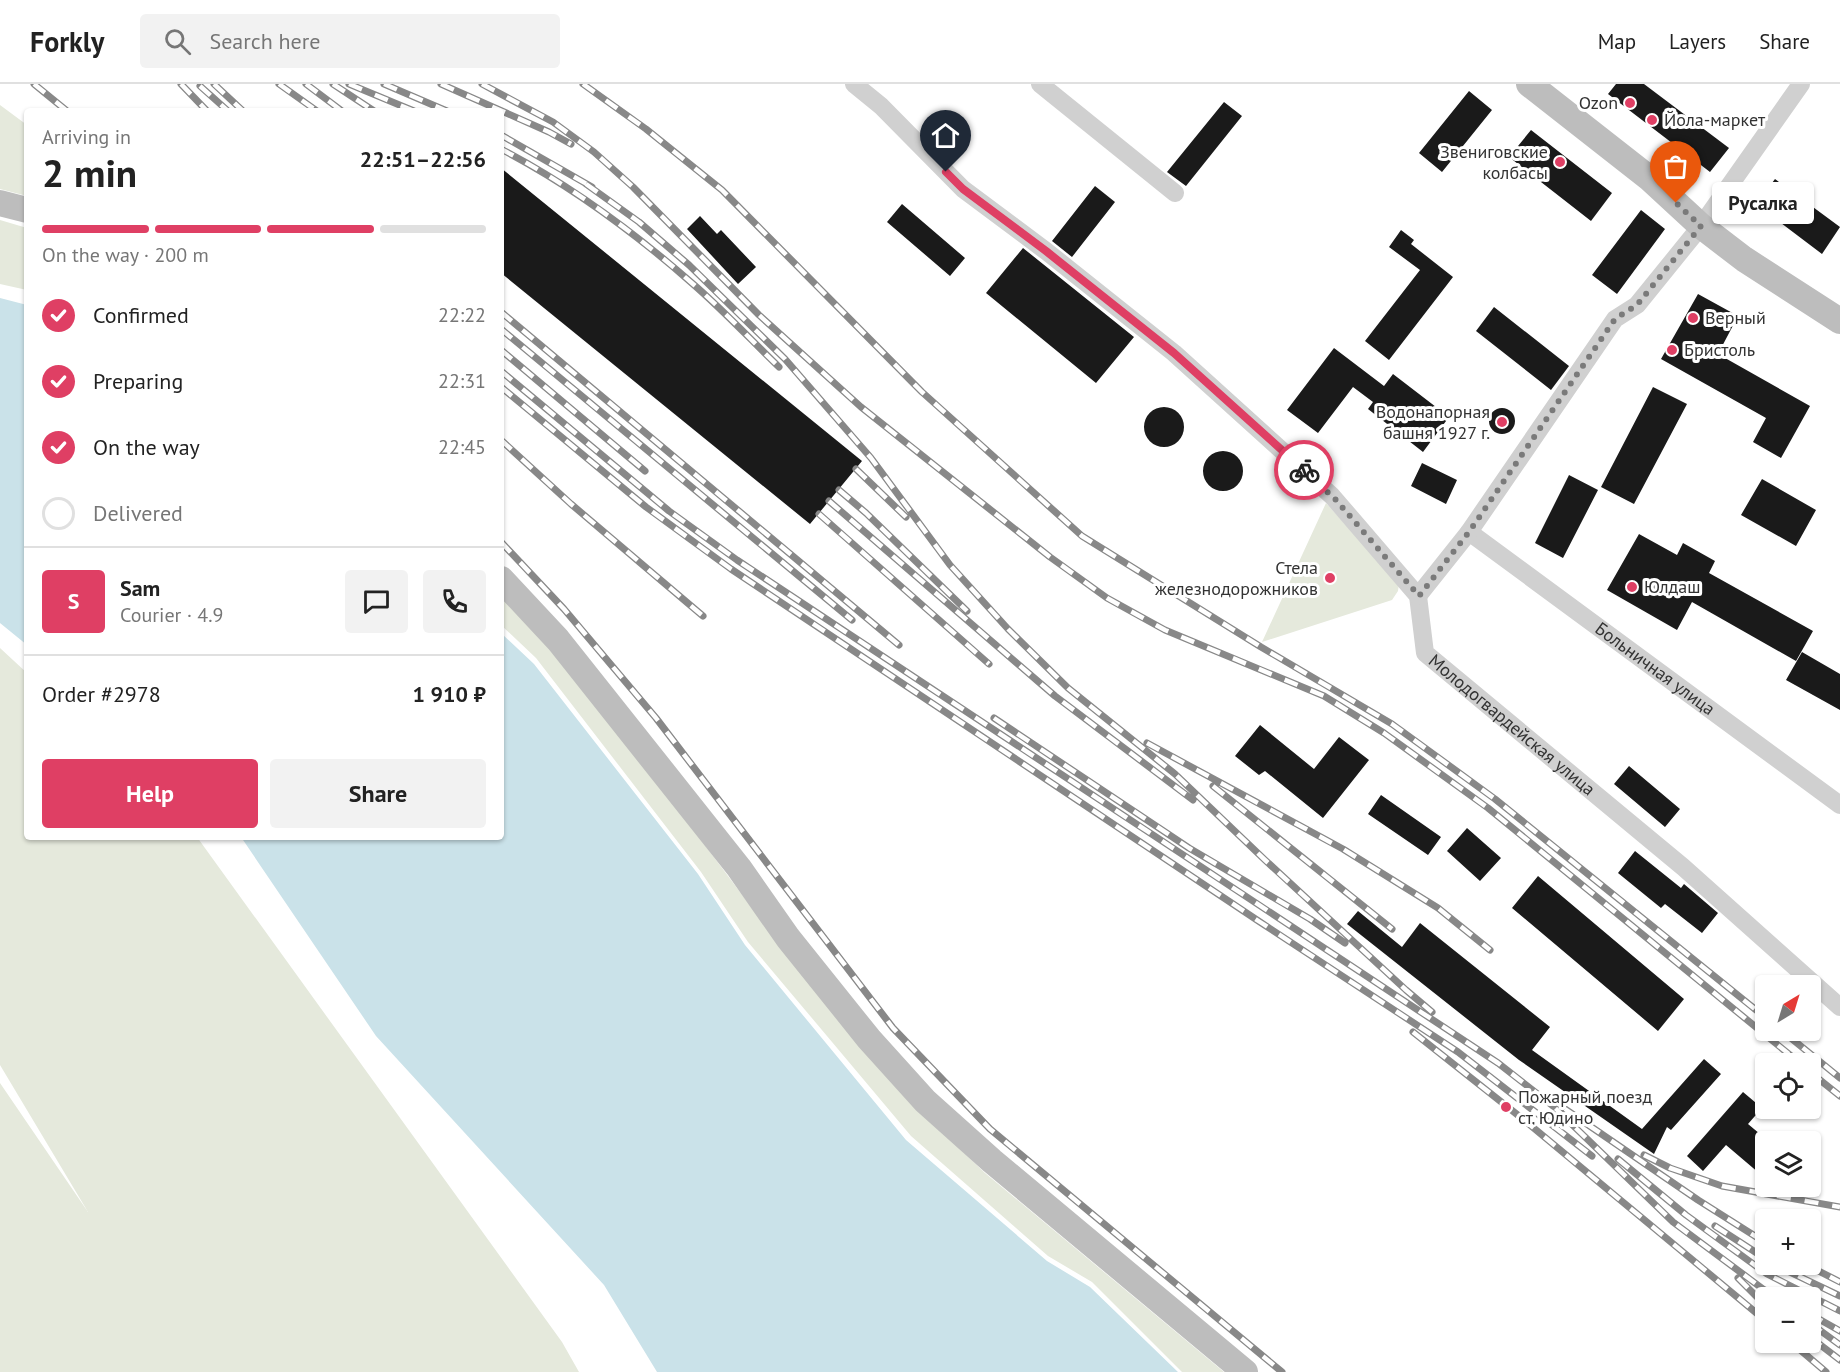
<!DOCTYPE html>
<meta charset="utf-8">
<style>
body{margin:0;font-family:"PT Sans",sans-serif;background:#f2f2f2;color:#222;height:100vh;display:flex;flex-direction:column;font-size:22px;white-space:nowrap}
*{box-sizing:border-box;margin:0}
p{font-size:20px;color:#767676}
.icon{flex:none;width:33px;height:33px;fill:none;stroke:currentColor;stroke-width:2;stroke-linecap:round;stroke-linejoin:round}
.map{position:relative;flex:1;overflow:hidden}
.drawer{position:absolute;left:24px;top:24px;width:480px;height:732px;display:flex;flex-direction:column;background:#fff;border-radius:6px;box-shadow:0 2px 4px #0004}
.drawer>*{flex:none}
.needle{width:39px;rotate:38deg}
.tools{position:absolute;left:1755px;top:891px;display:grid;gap:12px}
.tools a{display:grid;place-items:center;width:66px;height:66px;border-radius:6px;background:#fff;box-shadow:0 2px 4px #0004;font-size:30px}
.pin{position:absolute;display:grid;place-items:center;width:51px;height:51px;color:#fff;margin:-62px -26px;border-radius:50% 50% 50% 0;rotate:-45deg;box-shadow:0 0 6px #0007}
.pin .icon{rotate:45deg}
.courier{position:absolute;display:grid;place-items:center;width:60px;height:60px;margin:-30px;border:4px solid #df3f64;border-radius:50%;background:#fff;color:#222;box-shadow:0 2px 8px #0007}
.bubble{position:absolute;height:42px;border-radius:6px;background:#fff;box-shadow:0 2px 4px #0004;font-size:20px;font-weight:600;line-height:42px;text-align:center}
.headline em{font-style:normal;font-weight:600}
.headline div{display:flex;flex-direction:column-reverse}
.headline{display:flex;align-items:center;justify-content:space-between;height:102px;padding:0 18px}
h1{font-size:39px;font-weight:600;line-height:45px}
.bar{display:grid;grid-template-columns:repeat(4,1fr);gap:9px 6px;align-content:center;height:72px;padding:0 18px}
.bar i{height:8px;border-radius:4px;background:#e0e0e0}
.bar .active{background:#df3f64}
.bar p{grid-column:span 4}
.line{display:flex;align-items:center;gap:15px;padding:0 18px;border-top:2px solid #e0e0e0}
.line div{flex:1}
.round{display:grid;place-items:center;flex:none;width:63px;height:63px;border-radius:6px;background:#f2f2f2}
ol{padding:0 18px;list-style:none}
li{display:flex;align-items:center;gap:18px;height:66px}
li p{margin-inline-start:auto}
li .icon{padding:6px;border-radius:50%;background:#df3f64;color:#fff;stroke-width:4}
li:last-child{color:#767676}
li i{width:33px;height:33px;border:3px solid #e0e0e0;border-radius:50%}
.cta{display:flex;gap:12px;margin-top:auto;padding:12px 18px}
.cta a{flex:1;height:69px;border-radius:6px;background:#df3f64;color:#fff;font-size:24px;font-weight:600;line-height:69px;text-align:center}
.cta a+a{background:#f2f2f2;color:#222}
header{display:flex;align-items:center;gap:36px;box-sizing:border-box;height:84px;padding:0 30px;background:#fff;border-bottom:2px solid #e0e0e0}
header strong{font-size:28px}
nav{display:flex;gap:33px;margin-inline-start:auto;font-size:21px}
.search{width:420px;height:54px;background:#f2f2f2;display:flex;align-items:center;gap:15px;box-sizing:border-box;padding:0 21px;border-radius:6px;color:#767676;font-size:22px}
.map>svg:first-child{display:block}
.green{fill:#e5e9dc}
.water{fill:#cae2e9}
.building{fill:#1a1a1a}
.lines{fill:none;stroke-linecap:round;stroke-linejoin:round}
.minor{stroke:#d0d0d0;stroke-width:18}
.secondary{stroke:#bdbdbd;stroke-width:26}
.rail-casing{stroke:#888;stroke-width:7}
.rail{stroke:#fff;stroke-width:4.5;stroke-dasharray:14;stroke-linecap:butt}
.done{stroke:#7a7a7a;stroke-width:6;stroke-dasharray:0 10.8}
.route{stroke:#df3f64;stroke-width:8}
.poi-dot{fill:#df3f64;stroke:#fff;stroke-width:2}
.labels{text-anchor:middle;stroke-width:6;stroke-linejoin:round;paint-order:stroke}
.poi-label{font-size:18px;fill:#333;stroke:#fff;text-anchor:start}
.street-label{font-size:18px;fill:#333;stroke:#fff}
</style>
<header>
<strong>Forkly</strong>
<div class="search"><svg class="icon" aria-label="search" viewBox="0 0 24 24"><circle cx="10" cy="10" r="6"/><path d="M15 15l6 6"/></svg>Search here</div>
<nav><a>Map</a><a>Layers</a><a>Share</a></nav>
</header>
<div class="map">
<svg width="1840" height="1288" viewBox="0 0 1840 1288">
<rect width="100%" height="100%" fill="#fff"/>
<path class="green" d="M0,21L27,41V112L0,105Z
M0,136L27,144V206L0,200Z
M1326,419L1399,500L1398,507L1392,516L1262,558Z
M501,512L549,563L662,704L773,852L917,1024L985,1089L1224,1288H1182L1092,1198L1048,1172L911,1052L748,858L701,788L536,574L501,541Z
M0,564L27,589V753H197L562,1258L579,1288H0V999L88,1128L0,981Z"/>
<path class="water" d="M0,214L27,221V561L0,539Z
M501,549L534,580L698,790L745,861L906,1056L1047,1177L1090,1203L1178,1288H657L604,1201L376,952L241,753H501Z"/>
<path class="building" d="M1616,0H1644L1729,64L1710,88L1608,10Z
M1469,7L1492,26L1442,88L1419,69Z
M1224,18L1242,32L1186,102L1167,88Z
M1531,46L1612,109L1591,137L1509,73Z
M501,84L862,377L810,440L501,189Z
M1775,95L1840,143L1822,170L1756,120Z
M1095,102L1115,118L1072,173L1052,157Z
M902,120L965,174L950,192L887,138Z
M1641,126L1665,145L1617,210L1592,191Z
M700,132L717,150L721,146L756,183L738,200L687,145Z
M1401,146L1414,156L1411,160L1453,193L1389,276L1365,257L1420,186L1389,163Z
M1023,164L1134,253L1096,299L986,209Z
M1698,210L1738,232L1718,270L1810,322L1781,374L1753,358L1766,334L1661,275Z
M1494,223L1569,282L1551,306L1476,247Z
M1334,264L1384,302L1393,290L1449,333L1423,368L1368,325L1373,318L1353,303L1318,349L1287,326Z
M1653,303L1687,320L1634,420L1601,403Z
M1144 343a20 20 0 1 1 40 0a20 20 0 1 1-40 0Z
M1489 337a13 13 0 1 1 26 0a13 13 0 1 1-26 0Z
M1203 387a20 20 0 1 1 40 0a20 20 0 1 1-40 0Z
M1422,379L1457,396L1446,420L1411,402Z
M1569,391L1598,406L1563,474L1535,459Z
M1762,395L1816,426L1796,462L1741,431Z
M1639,450L1677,471L1683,459L1715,477L1709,489L1813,547L1796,577L1692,518L1677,546L1607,506Z
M1802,568L1840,590V626L1786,596Z
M1260,641L1314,685L1339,653L1369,676L1323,734L1265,687L1259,691L1235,672Z
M1629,682L1680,725L1665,743L1614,700Z
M1381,711L1441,753L1428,771L1368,730Z
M1467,744L1501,774L1480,797L1447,767Z
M1635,767L1681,804L1684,800L1718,829L1702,849L1665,820L1661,824L1618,789Z
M1538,792L1684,915L1658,947L1512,824Z
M1358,827L1402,863L1420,839L1550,943L1532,966L1642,1045L1704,975L1721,990L1671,1046L1667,1043L1654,1070L1519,976L1347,840Z
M1743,1008L1762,1024L1748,1040L1766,1055V1095L1726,1061L1703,1087L1687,1072Z"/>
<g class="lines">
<g class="minor">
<path id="s1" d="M854,0L881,22L963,105L1046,167L1174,269L1332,412L1418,512L1425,569L1683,783L1840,923"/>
<path d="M1040,0L1175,109"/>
<path id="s2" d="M1469,448L1840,721"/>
<path d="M1418,512L1469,448L1615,235L1637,221L1701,142L1801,0"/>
</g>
<path class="secondary" d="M1529,0L1649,94L1701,142L1744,175L1840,237
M0,119L27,126
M501,495L558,556L739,784L788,854L869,955L925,1017L992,1077L1245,1288"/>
<g class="rail-casing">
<path id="rail" d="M34,0L67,27
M181,0L207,27
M214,0L243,27
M279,0L317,27
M306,0L342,27
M333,0L374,27
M349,0L414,27
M384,0L447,27
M441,0L549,48L571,60
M482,0L553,38L594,68L633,103L759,231L861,323L1050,473L1107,514L1165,546L1324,612L1384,649L1488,724L1801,980
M583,0L646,45L722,106L922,308L1082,452L1261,563L1392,640L1495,715L1766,934
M200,2L228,27
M501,51L592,103
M501,65C570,101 634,148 693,200C723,226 750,255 779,283
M586,100L639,138L689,181L785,275L871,374L950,481L1008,545L1068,604L1175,690L1265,776L1406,906L1432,928
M501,228L899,561
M501,245L852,536
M501,266L645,387
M501,287L669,427L737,476L1498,979L1553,1022L1673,1138L1763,1205L1780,1214
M501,303L646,423L731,485L1260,838L1458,968L1592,1072
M501,356L571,420L703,532
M856,385L906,433
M839,406L866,429L967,527
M829,417L1055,612L1193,716
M819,430L989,580
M501,458L564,525L656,634L893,944L990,1045L1282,1288
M994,634L1189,764L1310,835L1345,859
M1147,659L1343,765L1438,824L1490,866
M1213,702L1392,845
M1781,946L1840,994
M1413,948L1524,1036L1766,1237
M1810,988L1840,1012
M1565,1025L1698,1116L1766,1159
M1644,1071L1670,1084L1722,1102L1840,1123
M1618,1075L1686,1131L1767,1190L1840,1227
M1715,1142L1766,1175
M1773,1180L1840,1212
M1805,1180L1840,1198
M1738,1194L1766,1222
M1810,1230L1840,1247
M1810,1239L1840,1261
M1810,1253L1840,1276
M1791,1258L1826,1288"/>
</g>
<use href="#rail" class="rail"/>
</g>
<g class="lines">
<path class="done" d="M1304,386L1336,416L1419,512L1469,448L1615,235L1637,221L1701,142L1676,119"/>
<path class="route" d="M946,88L963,105L1046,167L1174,269L1304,386"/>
</g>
<g class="poi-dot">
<circle cx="1630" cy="19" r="6"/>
<circle cx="1652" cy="36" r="6"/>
<circle cx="1560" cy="78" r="6"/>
<circle cx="1693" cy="234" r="6"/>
<circle cx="1672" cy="266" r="6"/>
<circle cx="1502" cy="338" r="6"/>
<circle cx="1330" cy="494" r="6"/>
<circle cx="1632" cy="503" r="6"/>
<circle cx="1506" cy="1023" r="6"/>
</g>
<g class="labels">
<g class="poi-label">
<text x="1618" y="25" text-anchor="end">Ozon</text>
<text x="1664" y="42">Йола-маркет</text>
<text x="1548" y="74" text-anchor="end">Звениговские<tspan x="1548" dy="21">колбасы</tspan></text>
<text x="1705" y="240">Верный</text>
<text x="1684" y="272">Бристоль</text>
<text x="1490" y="334" text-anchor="end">Водонапорная<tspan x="1490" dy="21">башня 1927 г.</tspan></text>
<text x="1318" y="490" text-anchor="end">Стела<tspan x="1318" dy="21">железнодорожников</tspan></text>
<text x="1644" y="509">Юлдаш</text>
<text x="1518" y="1019">Пожарный поезд<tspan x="1518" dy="21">ст. Юдино</tspan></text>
</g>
<g class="street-label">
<text dy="6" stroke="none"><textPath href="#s2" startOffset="231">Больничная улица</textPath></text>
<text dy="6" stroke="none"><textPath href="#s1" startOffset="934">Молодогвардейская улица</textPath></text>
</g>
</g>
</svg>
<div class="tools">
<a><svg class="needle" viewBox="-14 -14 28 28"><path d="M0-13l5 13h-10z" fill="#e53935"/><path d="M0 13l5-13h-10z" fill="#767676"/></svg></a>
<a><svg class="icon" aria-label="locate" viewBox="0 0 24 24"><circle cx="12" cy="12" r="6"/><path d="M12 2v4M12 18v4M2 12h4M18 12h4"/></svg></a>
<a><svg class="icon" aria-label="layers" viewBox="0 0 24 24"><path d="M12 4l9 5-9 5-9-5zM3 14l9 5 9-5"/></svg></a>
<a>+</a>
<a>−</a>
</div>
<div class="pin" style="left:1676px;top:119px;background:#ea580c"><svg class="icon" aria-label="bag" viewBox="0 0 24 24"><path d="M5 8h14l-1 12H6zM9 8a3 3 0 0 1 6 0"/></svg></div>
<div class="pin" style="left:946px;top:88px;background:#1f2937"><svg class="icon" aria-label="home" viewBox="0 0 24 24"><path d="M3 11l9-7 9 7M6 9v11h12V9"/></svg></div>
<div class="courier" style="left:1304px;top:386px"><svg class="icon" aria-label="bike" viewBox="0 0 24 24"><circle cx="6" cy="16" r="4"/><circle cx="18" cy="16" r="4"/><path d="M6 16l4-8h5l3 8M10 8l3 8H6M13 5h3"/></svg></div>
<div class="bubble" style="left:1712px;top:98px;width:102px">Русалка</div>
<section class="drawer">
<div class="headline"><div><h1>2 min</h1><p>Arriving in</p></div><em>22:51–22:56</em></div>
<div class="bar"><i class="active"></i><i class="active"></i><i class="active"></i><i></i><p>On the way · 200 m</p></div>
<ol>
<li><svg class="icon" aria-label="check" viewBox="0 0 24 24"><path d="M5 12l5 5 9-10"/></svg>Confirmed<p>22:22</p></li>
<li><svg class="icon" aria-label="check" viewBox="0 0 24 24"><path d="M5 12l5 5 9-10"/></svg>Preparing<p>22:31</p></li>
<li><svg class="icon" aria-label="check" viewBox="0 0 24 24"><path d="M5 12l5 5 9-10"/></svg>On the way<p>22:45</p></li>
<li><i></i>Delivered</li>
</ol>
<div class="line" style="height:108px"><b class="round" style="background:#df3f64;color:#fff">S</b><div><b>Sam</b><p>Courier · 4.9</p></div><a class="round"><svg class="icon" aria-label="chat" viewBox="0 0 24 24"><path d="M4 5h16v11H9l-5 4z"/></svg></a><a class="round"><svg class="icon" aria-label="phone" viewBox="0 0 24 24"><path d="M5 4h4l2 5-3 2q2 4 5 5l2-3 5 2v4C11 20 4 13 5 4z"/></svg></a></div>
<div class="line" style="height:78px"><div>Order #2978</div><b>1 910 ₽</b></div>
<div class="cta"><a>Help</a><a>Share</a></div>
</section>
</div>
